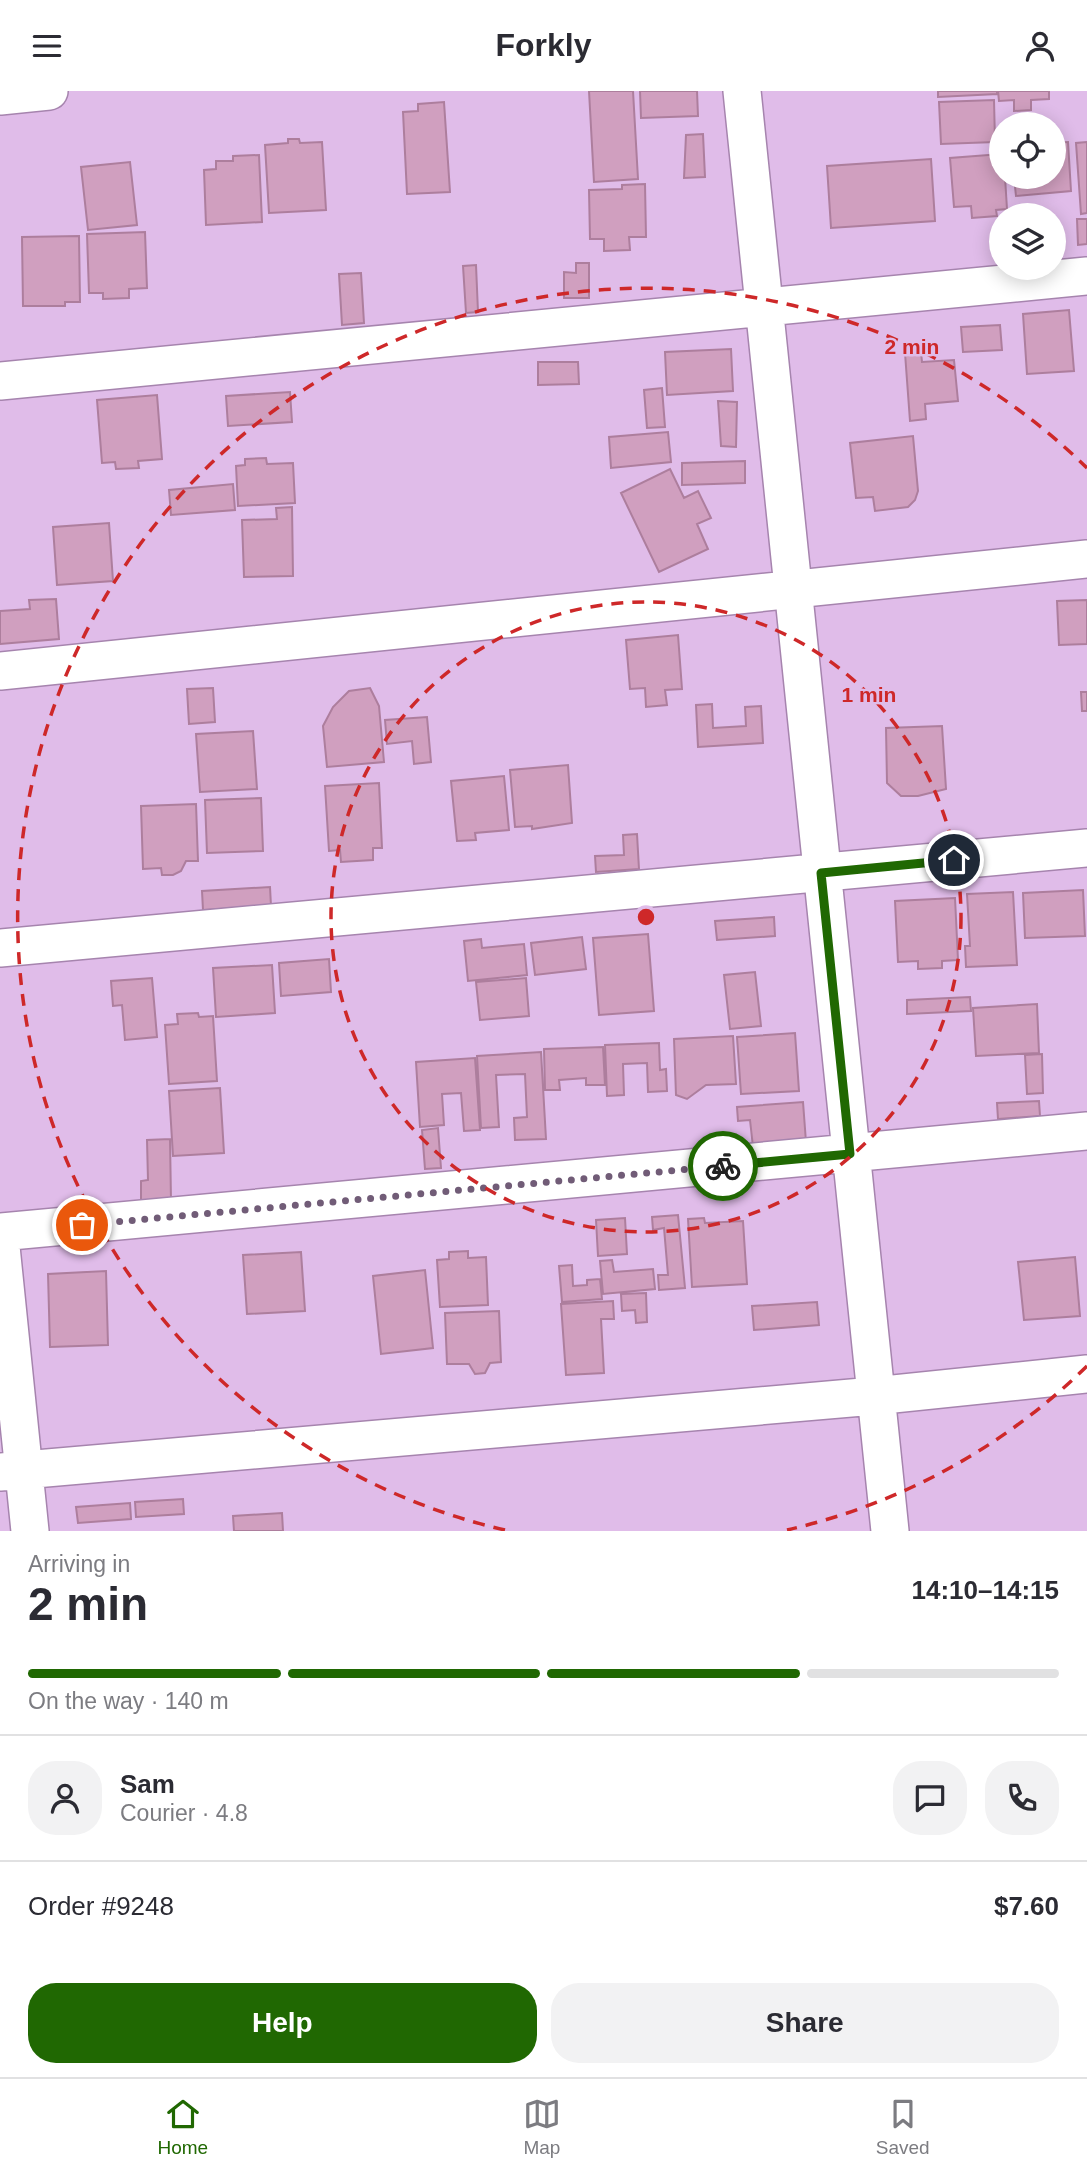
<!DOCTYPE html>
<meta charset="utf-8">
<style>
body{margin:0;font-family:Arial,sans-serif;background:#f2f2f3;color:#2b2b33;height:100vh;display:flex;flex-direction:column;font-size:26px;white-space:nowrap}
*{box-sizing:border-box;margin:0}
p{font-size:23px;color:#7c7c81}
.icon{flex:none;width:38px;height:38px;fill:none;stroke:currentColor;stroke-width:2;stroke-linecap:round;stroke-linejoin:round}
.map{position:relative;height:1440px;overflow:hidden}
.panel{display:flex;flex-direction:column;background:#fff;flex:1}
.panel>*{flex:none}
.controls{position:absolute;left:989px;top:21px;display:grid;gap:14px}
.controls a{display:grid;place-items:center;width:77px;height:77px;border-radius:50%;background:#fff;box-shadow:0 4px 18px #0003;font-size:35px}
.pin{position:absolute;display:grid;place-items:center;width:60px;height:60px;color:#fff;margin:-30px;border:4px solid #fff;border-radius:50%;box-shadow:0 2px 7px #0007}
.courier{position:absolute;display:grid;place-items:center;width:70px;height:70px;margin:-35px;border:5px solid #206802;border-radius:50%;background:#fff;color:#222;box-shadow:0 2px 9px #0007}
.summary em{font-style:normal;font-weight:600}
.summary div{display:flex;flex-direction:column-reverse}
.summary{display:flex;align-items:center;justify-content:space-between;height:119px;padding:0 28px}
h1{font-size:46px;font-weight:600;line-height:52px}
.bar{display:grid;grid-template-columns:repeat(4,1fr);gap:10px 7px;align-content:center;height:84px;padding:0 28px}
.bar i{height:9px;border-radius:5px;background:#e1e1e2}
.bar .on{background:#206802}
.bar p{grid-column:span 4}
.line{display:flex;align-items:center;gap:18px;padding:0 28px;border-top:2px solid #e1e1e2}
.line div{flex:1}
.round{display:grid;place-items:center;flex:none;width:74px;height:74px;border-radius:28px;background:#f2f2f3}
.action{display:flex;gap:14px;margin-top:auto;padding:14px 28px}
.action a{flex:1;height:80px;border-radius:28px;background:#206802;color:#fff;font-size:28px;font-weight:600;line-height:80px;text-align:center}
.action a+a{background:#f2f2f3;color:#2b2b33}
header{display:flex;justify-content:space-between;align-items:center;height:91px;padding:0 28px;background:#fff;font-size:32px;font-weight:600}
.menu{display:flex;justify-content:space-around;align-items:center;height:98px;border-top:2px solid #e1e1e2;background:#fff;font-size:19px;color:#7c7c81}
.menu a{display:grid;justify-items:center;gap:4px}
.menu .on{color:#206802}
.map>svg:first-child{display:block}
.building{fill:#d09fbf;stroke:#ad7e9d;stroke-width:2}
.lines{fill:none;stroke-linecap:round;stroke-linejoin:round}
.minor-casing{stroke:#a684ae;stroke-width:40}
.minor{stroke:#fff;stroke-width:37}
.done{stroke:#715c77;stroke-width:7;stroke-dasharray:0 12.6}
.route{stroke:#206802;stroke-width:9}
.ring{fill:none;stroke:#ce2829;stroke-width:3.5;stroke-dasharray:12 9}
.centre{fill:#ce2829;stroke:#e0bce9;stroke-width:3.5}
.ring-label{font-size:21px;text-anchor:middle;font-weight:bold;fill:#ce2829;stroke:#e0bce9;stroke-width:5;stroke-linejoin:round;paint-order:stroke}
</style>
<header><svg class="icon" aria-label="menu" viewBox="0 0 24 24"><path d="M4 6h16M4 12h16M4 18h16"/></svg>Forkly<svg class="icon" aria-label="person" viewBox="0 0 24 24"><circle cx="12" cy="8" r="4"/><path d="M4 21q1-7 8-7t8 7"/></svg></header>
<div class="map">
<svg width="1087" height="1440" viewBox="0 0 1087 1440">
<rect width="100%" height="100%" fill="#e0bce9"/>
<path class="building" d="M589,0H633L638,88L594,91Z
M640,0H697L698,25L641,27Z
M938,0H997V3L938,6Z
M998,0H1049V8L1031,9V19L1014,20V9L999,10Z
M994,9L995,51L941,53L939,11Z
M444,11L450,101L407,103L403,21L418,20V13Z
M703,43L705,86L684,87L686,44Z
M288,48H299L300,52L322,51L326,119L269,122L265,54L288,52Z
M1068,51L1071,100L1016,105L1014,86H1054V52Z
M1087,51V122L1081,123L1076,52Z
M1001,63V86H1005L1007,118L996,119L997,125L972,127L971,115L954,116L950,67Z
M259,64L262,131L206,134L204,79L216,78V70H233V65Z
M931,68L935,130L831,137L827,75Z
M130,71L137,134L88,139L81,76Z
M645,93L646,146H629L630,159L604,160V148H590L589,99L622,98V94Z
M1077,128H1087V153L1078,154Z
M145,141L147,197L129,198V207L103,208V202H89L87,143Z
M79,145L80,211H65V215H23L22,146Z
M576,172H589V207H564V181L576,182Z
M476,174L478,221L466,222L463,175Z
M361,182L364,232L342,234L339,183Z
M1069,219L1074,280L1027,283L1023,223Z
M1000,234L1002,259L963,261L961,236Z
M731,258L733,300L667,304L665,261Z
M921,261L922,271L954,269L958,310L925,313L926,328L910,330L905,262Z
M538,271H578L579,293L538,294Z
M662,297L665,336L647,337L644,299Z
M290,301L292,331L228,335L226,305Z
M157,304L162,368L138,370L139,377L116,378L115,371L102,372L97,309Z
M718,310L737,311L736,356L721,355Z
M668,341L671,371L611,377L609,346Z
M913,345L918,400L915,409L908,416L875,420L873,406L856,407L850,352Z
M266,367L267,373L293,372L295,412L238,415L236,375L245,374V368Z
M745,370V392L682,394V372Z
M670,378L684,407L698,400L711,427L697,433L708,458L659,481L621,402Z
M233,393L235,419L171,424L169,399Z
M292,416L293,485L244,486L242,429L277,428L276,417Z
M109,432L113,490L57,494L53,436Z
M56,508L59,548L0,553V520L30,518L29,509Z
M1087,509V553L1059,554L1057,510Z
M678,544L682,598L665,599L667,614L646,616L645,597L630,598L626,549Z
M213,597L215,631L189,633L187,598Z
M370,597L379,615L384,671L327,676L323,635L333,616L349,600Z
M1081,601H1087V620H1082Z
M712,613L713,637L746,635L745,616L761,615L763,652L698,656L696,614Z
M427,626L431,671L414,673L412,650L387,653L385,629Z
M942,635L946,698L918,705H901L887,692L886,637Z
M253,640L257,698L200,701L196,643Z
M568,674L572,732L532,738V735L515,736L510,679Z
M504,685L509,739L475,742L476,749L457,750L451,690Z
M379,692L382,757H373V769L341,771L340,759L329,760L325,695Z
M261,707L263,760L207,762L205,709Z
M196,713L198,770H186L181,780L173,784H162L161,777L143,778L141,715Z
M637,743L639,778L596,781L595,765L624,764L623,744Z
M270,796L271,815L203,819L202,800Z
M1083,799L1085,845L1025,847L1023,802Z
M1013,801L1017,874L966,876L965,855H970L967,803Z
M955,807L958,869L942,870V877L918,878V870L898,871L895,810Z
M774,826L775,845L717,849L715,830Z
M648,843L654,920L599,924L593,847Z
M582,846L586,878L535,884L531,852Z
M481,848L482,857L524,853L527,884L468,890L464,850Z
M329,868L331,901L281,905L279,872Z
M272,874L275,922L216,926L213,877Z
M755,881L761,935L730,938L724,884Z
M152,887L157,946L125,949L122,914L113,915L111,890Z
M526,887L529,925L480,929L476,891Z
M970,906L971,920L907,923V909Z
M1037,913L1039,962L976,965L973,917Z
M198,922L199,926L213,925L217,990L169,993L165,934L178,933L177,923Z
M795,942L799,1000L741,1003L737,946Z
M733,945L736,993L706,994L687,1008L676,1004L674,948Z
M659,952L660,979L666,978L667,1000L648,1001L647,972L623,973L624,1004L607,1005L605,954Z
M603,956L605,994H586V987L559,989L560,999H545L544,958Z
M541,961L546,1048L515,1049L514,1027L527,1026L525,983L496,984L499,1036L481,1037L477,965Z
M1042,963L1043,1002L1027,1003L1025,964Z
M475,967L480,1039L464,1040L461,1002L442,1003L444,1034L420,1036L416,971Z
M220,997L224,1062L173,1065L169,1000Z
M1039,1010L1040,1025L998,1028L997,1012Z
M803,1011L806,1051L753,1056L750,1029L738,1030L737,1016Z
M438,1037L441,1077L425,1078L422,1039Z
M170,1048L171,1110L141,1111V1090L148,1089L147,1049Z
M678,1124L685,1197L659,1199L658,1184H668L664,1137L653,1139L652,1126Z
M625,1127L627,1163L598,1165L596,1129Z
M704,1127L705,1132L743,1130L747,1193L692,1196L688,1128Z
M468,1160V1167L486,1166L488,1214L440,1216L437,1169L449,1168V1161Z
M301,1161L305,1220L247,1223L243,1164Z
M1075,1166L1080,1225L1024,1229L1018,1171Z
M612,1169L614,1181L653,1178L655,1198L603,1203L600,1170Z
M572,1174L573,1195L587,1194V1189L600,1188L602,1208L562,1211L559,1175Z
M425,1179L433,1257L381,1263L373,1185Z
M106,1180L108,1254L50,1256L48,1183Z
M646,1202L647,1231L636,1232L635,1219L622,1220L621,1203Z
M613,1210L614,1228H601L604,1282L566,1284L561,1213Z
M817,1211L819,1234L754,1239L752,1215Z
M499,1220L501,1271L490,1272L485,1282L475,1283L469,1273H447L445,1222Z
M183,1408L184,1423L136,1426L135,1411Z
M130,1412L131,1428L78,1432L76,1416Z
M282,1422L283,1440H234L233,1425Z"/>
<g class="lines">
<g class="minor-casing">
<path id="minor" d="M742,0L890,1440
M0,5L49,0
M0,290L1087,185
M0,580L1087,468
M0,857L1087,757
M0,1141L1087,1040
M0,1146L30,1440
M0,1381L874,1305L1087,1283"/>
</g>
<use href="#minor" class="minor"/>
</g>
<g class="lines">
<path class="done" d="M82,1134L723,1075"/>
<path class="route" d="M723,1075L850,1063L821,782L954,769"/>
</g>
<g class="ring">
<circle cx="646" cy="826" r="315"/>
<path d="M1087 1275A629 629 0 0 1 787 1439M505 1439A629 629 0 1 1 1087 377"/>
</g>
<circle cx="646" cy="826" r="10" class="centre"/>
<g class="ring-label">
<text x="912" y="263">2 min</text>
<text x="869" y="611">1 min</text>
</g>
</svg>
<div class="controls">
<a><svg class="icon" aria-label="locate" viewBox="0 0 24 24"><circle cx="12" cy="12" r="6"/><path d="M12 2v4M12 18v4M2 12h4M18 12h4"/></svg></a>
<a><svg class="icon" aria-label="layers" viewBox="0 0 24 24"><path d="M12 4l9 5-9 5-9-5zM3 14l9 5 9-5"/></svg></a>
</div>
<div class="pin" style="left:82px;top:1134px;background:#ea580c"><svg class="icon" aria-label="bag" viewBox="0 0 24 24"><path d="M5 8h14l-1 12H6zM9 8a3 3 0 0 1 6 0"/></svg></div>
<div class="pin" style="left:954px;top:769px;background:#1f2937"><svg class="icon" aria-label="home" viewBox="0 0 24 24"><path d="M3 11l9-7 9 7M6 9v11h12V9"/></svg></div>
<div class="courier" style="left:723px;top:1075px"><svg class="icon" aria-label="bike" viewBox="0 0 24 24"><circle cx="6" cy="16" r="4"/><circle cx="18" cy="16" r="4"/><path d="M6 16l4-8h5l3 8M10 8l3 8H6M13 5h3"/></svg></div>
</div>
<section class="panel">
<div class="summary"><div><h1>2 min</h1><p>Arriving in</p></div><em>14:10–14:15</em></div>
<div class="bar"><i class="on"></i><i class="on"></i><i class="on"></i><i></i><p>On the way · 140 m</p></div>
<div class="line" style="height:126px"><a class="round"><svg class="icon" aria-label="person" viewBox="0 0 24 24"><circle cx="12" cy="8" r="4"/><path d="M4 21q1-7 8-7t8 7"/></svg></a><div><b>Sam</b><p>Courier · 4.8</p></div><a class="round"><svg class="icon" aria-label="chat" viewBox="0 0 24 24"><path d="M4 5h16v11H9l-5 4z"/></svg></a><a class="round"><svg class="icon" aria-label="phone" viewBox="0 0 24 24"><path d="M5 4h4l2 5-3 2q2 4 5 5l2-3 5 2v4C11 20 4 13 5 4z"/></svg></a></div>
<div class="line" style="height:91px"><div>Order #9248</div><b>$7.60</b></div>
<div class="action"><a>Help</a><a>Share</a></div>
</section>
<nav class="menu">
<a class="on"><svg class="icon" aria-label="home" viewBox="0 0 24 24"><path d="M3 11l9-7 9 7M6 9v11h12V9"/></svg>Home</a>
<a><svg class="icon" aria-label="map" viewBox="0 0 24 24"><path d="M3 6l6-2 6 2 6-2v14l-6 2-6-2-6 2zM9 4v14M15 6v14"/></svg>Map</a>
<a><svg class="icon" aria-label="saved" viewBox="0 0 24 24"><path d="M7 4h10v16l-5-4-5 4z"/></svg>Saved</a>
</nav>
